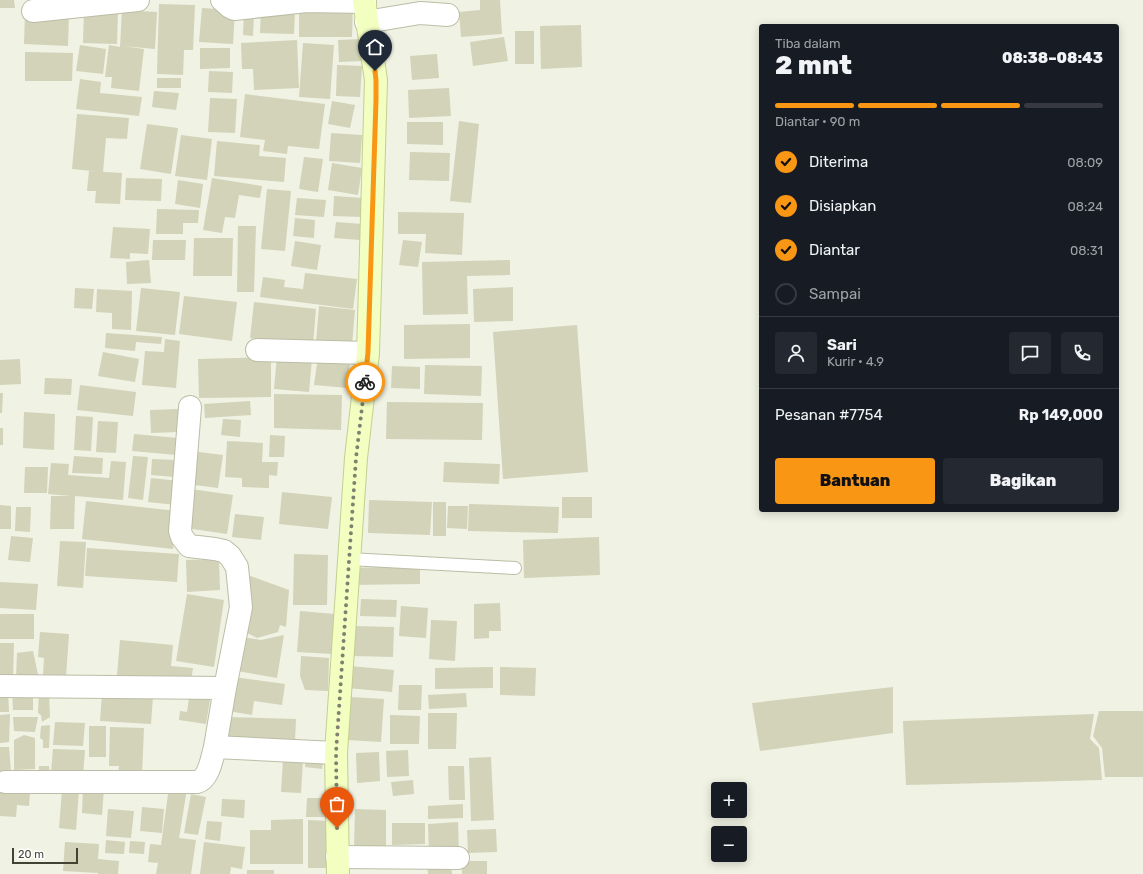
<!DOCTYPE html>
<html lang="id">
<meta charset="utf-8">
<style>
body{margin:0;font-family:Rubik,sans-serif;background:#242831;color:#f1f3f6;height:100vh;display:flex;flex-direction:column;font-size:15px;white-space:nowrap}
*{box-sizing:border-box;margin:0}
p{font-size:13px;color:#9ea1a6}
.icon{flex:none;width:22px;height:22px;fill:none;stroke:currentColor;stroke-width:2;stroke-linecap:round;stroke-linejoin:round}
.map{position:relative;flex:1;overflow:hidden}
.side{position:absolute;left:759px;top:24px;width:360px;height:488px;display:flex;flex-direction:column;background:#171b24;border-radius:4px;box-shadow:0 2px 10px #0003}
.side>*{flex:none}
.buttons{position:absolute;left:711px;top:782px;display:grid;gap:8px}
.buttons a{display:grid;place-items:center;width:36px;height:36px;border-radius:4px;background:#171b24;box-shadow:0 2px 10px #0003;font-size:20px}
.scale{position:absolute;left:12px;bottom:10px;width:66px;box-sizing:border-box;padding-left:4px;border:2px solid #434334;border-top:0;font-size:11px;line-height:14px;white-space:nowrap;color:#434334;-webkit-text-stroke:3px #fff;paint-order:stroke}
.pin{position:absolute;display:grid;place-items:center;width:34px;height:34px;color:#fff;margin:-41px -17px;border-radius:50% 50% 50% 0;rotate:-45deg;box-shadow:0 0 4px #0007}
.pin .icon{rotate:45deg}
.courier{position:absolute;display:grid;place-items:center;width:40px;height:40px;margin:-20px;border:3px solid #f99613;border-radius:50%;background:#fff;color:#222;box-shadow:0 1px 5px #0007}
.headline em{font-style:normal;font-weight:800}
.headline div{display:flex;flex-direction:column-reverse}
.headline{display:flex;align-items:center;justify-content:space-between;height:68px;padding:0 16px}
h1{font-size:26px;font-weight:800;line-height:30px}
.bar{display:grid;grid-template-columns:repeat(4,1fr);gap:6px 4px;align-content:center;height:48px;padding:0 16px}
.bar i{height:5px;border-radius:3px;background:#363941}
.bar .selected{background:#f99613}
.bar p{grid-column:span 4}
.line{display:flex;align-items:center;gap:10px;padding:0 16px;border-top:1px solid #363941}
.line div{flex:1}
.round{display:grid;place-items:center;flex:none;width:42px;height:42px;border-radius:4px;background:#242831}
ol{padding:0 16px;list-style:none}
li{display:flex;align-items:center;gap:12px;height:44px}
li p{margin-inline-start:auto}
li .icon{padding:4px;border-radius:50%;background:#f99613;color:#111;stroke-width:4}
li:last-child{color:#9ea1a6}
li i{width:22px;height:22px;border:2px solid #363941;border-radius:50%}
.action{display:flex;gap:8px;margin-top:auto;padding:8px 16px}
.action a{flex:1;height:46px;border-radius:4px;background:#f99613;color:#111;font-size:16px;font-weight:800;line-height:46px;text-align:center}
.action a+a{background:#242831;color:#f1f3f6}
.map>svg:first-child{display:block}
.building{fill:#d2d3b9}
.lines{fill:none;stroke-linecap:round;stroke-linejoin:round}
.lane-casing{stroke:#bbbda6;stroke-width:14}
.street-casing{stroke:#bbbda6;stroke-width:24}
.secondary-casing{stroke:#c5ce91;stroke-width:24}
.lane{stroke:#fff;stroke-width:12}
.street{stroke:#fff;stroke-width:22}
.secondary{stroke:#f3fec1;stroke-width:22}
.done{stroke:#808071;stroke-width:4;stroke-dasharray:0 7.2}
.route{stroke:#f99613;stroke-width:5}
</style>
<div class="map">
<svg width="1143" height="874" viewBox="0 0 1143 874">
<rect width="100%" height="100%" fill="#f0f2e3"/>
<path class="building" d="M0,0H14L15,8H0Z
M480,0H500L502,34L461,37L459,12L480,10Z
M299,3L353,4L352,37H299Z
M159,4L195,5L193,50H184L183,75L157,74Z
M202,8L235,10L233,44L199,42Z
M261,9L295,10L294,34L260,33Z
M84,10L118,11L117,44L83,43Z
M122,10L157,12L155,49L123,46L144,49L139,91L111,88L112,77H105L109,45L120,47Z
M244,13L254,14L253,36L243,35Z
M25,14L69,15L68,46L24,44Z
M581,25L582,67L541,69L540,26Z
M515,31H534V64H515Z
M504,37L508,61L473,66L470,42Z
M362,39V61L339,62L338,40Z
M297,40L299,88L254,90L253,69H242L241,43Z
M303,43L334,45L330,99L299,97Z
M80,45L106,49L103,74L76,71Z
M200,48H230V68L200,69Z
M25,52L73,53L72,81H25Z
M437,54L439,78L412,80L410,56Z
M337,65L362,66L360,97L336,96Z
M209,71L233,72L232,93L208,92Z
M157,78H181V88H157Z
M80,79L101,82L100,93L142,97L139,116L76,109Z
M449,88L451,116L409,118L408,90Z
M154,91L179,93L176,110L152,107Z
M245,94L325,104L319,149L288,146L287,154L263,151L265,140L240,137Z
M210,98L237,99L235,133L208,132Z
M332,101L355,105L350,128L328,124Z
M77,114L129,118L127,139L106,138L103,172L72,169Z
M459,121L479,124L471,203L450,201Z
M407,122H443V145L407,144Z
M147,124L178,128L171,174L140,169Z
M331,133L362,135L360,163L329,161Z
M181,135L212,139L207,180L175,176Z
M217,141L260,145L259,156L286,158L284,182L214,176Z
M410,152L450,153L449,181L409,180Z
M304,157L323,159L318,192L299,189Z
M332,163L362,168L358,195L328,190Z
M89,171L122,173L120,204L95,203L96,191H87Z
M126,178L162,179L161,201L125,200Z
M212,178L262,186L260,198L239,195L235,218L225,217L222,233L203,230Z
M178,180L203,184L200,208L175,204Z
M267,189L291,191L285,251L261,249Z
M334,196L363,198L362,217L333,216Z
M297,198L326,200L324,217L295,215Z
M157,209L199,210L198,223H183V234H156Z
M398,212L464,213L462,255L425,253L426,234H398Z
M295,218L315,220L314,238L293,236Z
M336,222L362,224L360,240L334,238Z
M238,226H256L254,292H237Z
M113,227L150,229L148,254L130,253V259L110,258Z
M194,238H233L232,276H193Z
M153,240H186L185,260H152Z
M403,240L422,242L418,267L399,265Z
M295,241L321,245L317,270L291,266Z
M149,260L151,283L127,284L126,262Z
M510,260V275L467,276L468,314L423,315L422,262Z
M305,273L357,279L353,309L260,297L263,277L285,280L284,287L303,289Z
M513,287V321L474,322L473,289Z
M75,288L94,289L92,309L74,308Z
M141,288L180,292L175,335L136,331Z
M97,289L132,291L131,330L112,329V313L96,312Z
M184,296L237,302L232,341L179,334Z
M254,302L316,309L313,345L250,338Z
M319,306L355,310L352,345L316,342Z
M470,324V358L404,359V325Z
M577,325L588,472L503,479L493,332Z
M106,333L162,337L161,344L136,342L135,351L105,348Z
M165,339L180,341L176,388L142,385L145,351L164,352Z
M103,352L139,359L135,382L98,376Z
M277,356L312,359L309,392L274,389Z
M271,357V397L199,398L198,359Z
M318,357L350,361L348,388L314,385Z
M20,359L21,384L0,385V360Z
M425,365L482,366L481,396L424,394Z
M392,366L420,367V389L391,388Z
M45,378L72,379L71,395L44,394Z
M80,385L136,392L133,416L77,410Z
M0,393H3L2,413H0Z
M274,394L342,395L341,430L274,428Z
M250,401L251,415L205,418L204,404Z
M387,402L483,403L482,440L386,439Z
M178,409V432L151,433L150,410Z
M24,412L55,414L54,450L23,448Z
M76,416L93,417L91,451L74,450Z
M223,419L241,420L240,437L221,435Z
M98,421L118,422L116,453L96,452Z
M0,428H3V445H0Z
M134,434L178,438L177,455L132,451Z
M270,435L285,436L284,457H269Z
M227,441L263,443L262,462H278L277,476L269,475V488L242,487V478L225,477Z
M191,451L223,455L218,488L187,484Z
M74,456L103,458L102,474L72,473Z
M133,456L148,457L143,500L128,498Z
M152,459L176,460L175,477L151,475Z
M111,461L126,462L123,500L75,496L74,529H50L51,496H71L48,494L51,463L69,464L68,475L109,478Z
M444,462L500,464L499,484L443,482Z
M25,467H48L47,493H24Z
M151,478L179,481L176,505L148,502Z
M191,489L233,495L227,534L186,528Z
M282,492L332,497L328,529L279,524Z
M562,497H592V518H562Z
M369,500L432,502L430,535L368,533Z
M86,501L177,511L173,549L82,539Z
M433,502H446V536H433Z
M469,504L559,507L558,533L468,531Z
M0,505L11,506V529H0Z
M448,506H468L467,529L447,528Z
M16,507H31L30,532L15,531Z
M235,514L264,517L261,540L232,537Z
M11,536L33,538L30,562L8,560Z
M599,537L600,575L524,578L523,540Z
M60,541L86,542L83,588L57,586Z
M87,548L179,554L177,582L85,576Z
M294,554L328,555L327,605H293Z
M219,559L220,590L187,592L186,560Z
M420,566V584L350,585L349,568Z
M242,573L289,590L286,627L280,625L278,632L257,638L243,631Z
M0,582L38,584L36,610L0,608Z
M187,594L224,600L214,667L176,661Z
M361,599L397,600L396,617L360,616Z
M500,603L501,631H489V638L474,639V604Z
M401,606L428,608L426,638L399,636Z
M300,611L335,614L332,654L297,652Z
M0,614H34V639H0Z
M431,620L457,621L455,661L429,659Z
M354,626L394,627L393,657L353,656Z
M40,632L69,634L66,677L43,675L44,658L38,657Z
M284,635L277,678L237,671L243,637L261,640Z
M120,640L173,645L171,666L193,668L191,681L117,675Z
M0,643H14L13,678L0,677Z
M33,651L39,679H16L17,653Z
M301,656L329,658L328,691L305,690L300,676Z
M349,666L394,670L392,692L347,688Z
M493,667V688L435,689V668Z
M500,667L536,668L535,696L500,695Z
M233,677L285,684L282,705L254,701L252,715L228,711Z
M399,685H422L421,710H398Z
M893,687V733L760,751L752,703Z
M0,689L8,690L9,712H0Z
M12,689H33V710H13Z
M190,691L211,694L206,724L179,720L180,711L187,712Z
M39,692H49L50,717L42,722L41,715L38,713Z
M466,693L467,707L429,709L428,695Z
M102,694L153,696L151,724L100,721Z
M350,697L384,699L381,742L347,740Z
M1099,711H1143V777H1105L1102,748L1093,736Z
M428,713H457L456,749H428Z
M10,714L9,742L0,743V715Z
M1094,714L1090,739L1099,748L1102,780L906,785L903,721Z
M390,715L420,716L419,744H390Z
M13,717H38L35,732L14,731Z
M225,717L296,719L295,741L225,739Z
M55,722L85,723L83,746L53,745Z
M50,725L49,748H43V740L40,738L41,726Z
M89,726H106V757H89Z
M110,727L144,728L142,776L118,775L119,766H109Z
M24,735L35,738V769L14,770V740Z
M0,747H9L11,771L0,772Z
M53,749L85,750L83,775L51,773Z
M408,750L409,776L387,777L386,751Z
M379,752L380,781L357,783L356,753Z
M306,753L324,755L322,769L305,767Z
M491,757L494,820L471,821L469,758Z
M283,760L303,761L301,793L281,792Z
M39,766H49L50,777L39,773Z
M448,766H464L465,800H449Z
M413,780L414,794L393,796L391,782Z
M83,787L104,788L102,815L82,813Z
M169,787L187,789L179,838L196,840L191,874H156L158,863L148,862L150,844L161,845Z
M62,790L79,791L76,830L59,828Z
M0,791L30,793L29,806L17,805L16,817L0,816Z
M191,794L206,797L198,835L184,833Z
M307,798H326L325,817H306Z
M222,799L245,800L244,818L221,816Z
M463,804V818L428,819V806Z
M142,807L164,809L162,833L140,831Z
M108,809L134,811L131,838L106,836Z
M355,809L386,810V849H354Z
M303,819V864H250V830H271V820Z
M308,820L328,821V868H308Z
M207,821L222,822L220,841L205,839Z
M458,822L459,854L429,855L428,824Z
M392,823H425V844L392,845Z
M496,829L497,852L468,853L467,830Z
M106,840L125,842L124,854L105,853Z
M130,841L145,842L144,854L129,853Z
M65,842L99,844L98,859L119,861L118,874H98V873L63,871Z
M204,842L245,847L242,869L231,867L230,874H200Z
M462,861H487V874H462Z
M451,863L452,874H428L427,866Z
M247,870H274V874H247Z"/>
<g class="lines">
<g class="lane-casing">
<path id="lane" d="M349,559L515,568"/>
</g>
<g class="street-casing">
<path id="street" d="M222,0L230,7L234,9L307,1L365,2
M33,11L138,0
M366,22L420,13L448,15
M257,350L368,353
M190,407L180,531L182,537L189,546L215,549L224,551L230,556L237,567L241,607L225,688L215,747L336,753
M0,686L225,688
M5,782H197C209,779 212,758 215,747
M337,857L458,858"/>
</g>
<g class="secondary-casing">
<path id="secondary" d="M338,874L336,753L356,458L368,353L376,80L364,0"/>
</g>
<use href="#lane" class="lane"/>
<use href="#street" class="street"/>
<use href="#secondary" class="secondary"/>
</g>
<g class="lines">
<path class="done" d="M337,828L336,753L356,458L365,382"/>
<path class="route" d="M365,382L368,352L376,100V80L375,71"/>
</g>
</svg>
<div class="buttons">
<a>+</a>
<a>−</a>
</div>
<div class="scale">20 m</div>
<div class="pin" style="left:337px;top:828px;background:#ea580c"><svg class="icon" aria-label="bag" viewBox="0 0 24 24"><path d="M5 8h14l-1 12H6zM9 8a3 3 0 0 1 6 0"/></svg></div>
<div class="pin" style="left:375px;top:71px;background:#1f2937"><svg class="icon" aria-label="home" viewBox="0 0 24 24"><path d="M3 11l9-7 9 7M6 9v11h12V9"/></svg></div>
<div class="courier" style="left:365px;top:382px"><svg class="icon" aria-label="bike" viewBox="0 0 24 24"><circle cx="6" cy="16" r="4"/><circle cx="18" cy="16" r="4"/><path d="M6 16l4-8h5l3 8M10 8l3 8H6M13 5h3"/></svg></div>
<section class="side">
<div class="headline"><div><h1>2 mnt</h1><p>Tiba dalam</p></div><em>08:38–08:43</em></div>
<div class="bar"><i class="selected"></i><i class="selected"></i><i class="selected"></i><i></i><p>Diantar · 90 m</p></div>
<ol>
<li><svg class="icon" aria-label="check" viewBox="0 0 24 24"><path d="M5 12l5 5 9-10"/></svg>Diterima<p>08:09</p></li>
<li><svg class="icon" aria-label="check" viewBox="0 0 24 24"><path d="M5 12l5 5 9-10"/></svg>Disiapkan<p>08:24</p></li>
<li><svg class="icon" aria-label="check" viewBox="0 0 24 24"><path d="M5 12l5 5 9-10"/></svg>Diantar<p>08:31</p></li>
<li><i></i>Sampai</li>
</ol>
<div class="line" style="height:72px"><a class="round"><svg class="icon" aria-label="person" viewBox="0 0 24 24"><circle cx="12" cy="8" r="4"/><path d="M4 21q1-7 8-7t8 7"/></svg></a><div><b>Sari</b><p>Kurir · 4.9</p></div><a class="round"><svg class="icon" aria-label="chat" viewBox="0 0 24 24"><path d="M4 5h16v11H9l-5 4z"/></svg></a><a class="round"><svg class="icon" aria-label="phone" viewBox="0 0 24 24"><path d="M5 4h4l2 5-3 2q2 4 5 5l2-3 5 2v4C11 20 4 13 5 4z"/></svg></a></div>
<div class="line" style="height:52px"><div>Pesanan #7754</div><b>Rp 149,000</b></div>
<div class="action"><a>Bantuan</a><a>Bagikan</a></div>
</section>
</div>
